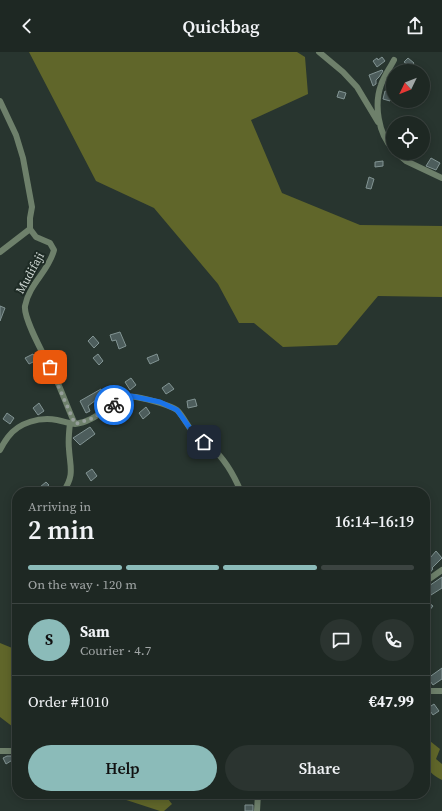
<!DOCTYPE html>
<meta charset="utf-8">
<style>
body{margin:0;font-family:"Source Serif 4",serif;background:#2b3430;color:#f1f3f6;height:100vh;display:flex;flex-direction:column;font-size:15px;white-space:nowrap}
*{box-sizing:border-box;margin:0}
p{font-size:13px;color:#a1a6a6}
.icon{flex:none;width:22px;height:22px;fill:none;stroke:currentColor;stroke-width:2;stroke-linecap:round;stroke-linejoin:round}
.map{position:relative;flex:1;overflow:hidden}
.panel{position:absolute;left:12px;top:435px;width:418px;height:312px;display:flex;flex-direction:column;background:#1e2823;border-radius:16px;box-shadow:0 2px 10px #0003,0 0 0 1px #3c4441}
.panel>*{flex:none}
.needle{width:26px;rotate:227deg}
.controls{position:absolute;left:386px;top:12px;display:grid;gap:8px}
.controls a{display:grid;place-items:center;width:44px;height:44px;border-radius:50%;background:#1e2823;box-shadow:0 2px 10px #0003,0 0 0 1px #3c4441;font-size:20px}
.pin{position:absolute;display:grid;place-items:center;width:34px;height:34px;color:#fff;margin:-17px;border-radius:8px;box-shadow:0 2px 6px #0006}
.courier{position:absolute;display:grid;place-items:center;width:40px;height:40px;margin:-20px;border:3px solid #1a73e8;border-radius:50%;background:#fff;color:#222;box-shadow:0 1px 5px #0007}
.head em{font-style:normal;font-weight:600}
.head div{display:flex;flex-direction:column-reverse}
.head{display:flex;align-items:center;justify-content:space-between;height:68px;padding:0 16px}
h1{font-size:26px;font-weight:600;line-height:30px}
.bar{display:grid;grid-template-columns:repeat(4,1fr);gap:6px 4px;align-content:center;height:48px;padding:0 16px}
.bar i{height:5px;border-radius:3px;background:#3c4441}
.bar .on{background:#8bbbb9}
.bar p{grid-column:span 4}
.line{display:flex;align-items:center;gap:10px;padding:0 16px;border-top:1px solid #3c4441}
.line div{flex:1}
.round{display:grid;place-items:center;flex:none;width:42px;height:42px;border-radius:21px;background:#2b3430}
.cta{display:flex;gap:8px;margin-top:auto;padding:8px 16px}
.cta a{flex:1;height:46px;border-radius:24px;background:#8bbbb9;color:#111;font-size:16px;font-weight:600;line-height:46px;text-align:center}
.cta a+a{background:#2b3430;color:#f1f3f6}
header{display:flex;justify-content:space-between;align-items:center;height:52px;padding:0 16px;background:#1e2823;font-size:18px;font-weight:600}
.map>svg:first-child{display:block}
.forest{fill:#60662a}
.building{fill:#4d5d5c;stroke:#829493}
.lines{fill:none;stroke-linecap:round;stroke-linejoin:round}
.minor{stroke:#6e806b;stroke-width:6}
.done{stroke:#959e9a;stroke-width:4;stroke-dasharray:0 7.2}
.route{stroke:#1a73e8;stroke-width:5}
.labels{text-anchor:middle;stroke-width:4;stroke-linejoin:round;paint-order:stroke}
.street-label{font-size:12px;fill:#cfd7d3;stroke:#1e2b25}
</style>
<header><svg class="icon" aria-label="back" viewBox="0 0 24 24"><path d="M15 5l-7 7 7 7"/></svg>Quickbag<svg class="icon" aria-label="share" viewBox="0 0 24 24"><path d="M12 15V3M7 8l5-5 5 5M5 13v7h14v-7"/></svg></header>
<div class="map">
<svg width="442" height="759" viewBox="0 0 442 759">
<rect width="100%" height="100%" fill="#28352f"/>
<path class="forest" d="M29,0H297L305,5L308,42L251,68L282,141L360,173L442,174V245L378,244L337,293L283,295L254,271H239L218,232L154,156L96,129Z
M0,591L17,598V678L0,665Z
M425,685L440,697L436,707L442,712V728C421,718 425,705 425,685Z
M127,742H164L172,752L164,759H160L111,743Z"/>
<path class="building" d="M382,5L385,9L377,15L373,9L377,6L378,8Z
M408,6L414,11L411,15L404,10Z
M382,18L383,19L379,25L376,28V32L373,34L369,23Z
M339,39L346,41L344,47L337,45Z
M385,39L392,40L390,49L383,47Z
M431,106L440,111L436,118L426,114Z
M383,109V114L375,115V110Z
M369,125L374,127L371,137L366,136Z
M0,254L5,256L0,269Z
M120,280L126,294L119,297L116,288L112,289L110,283Z
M93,284L99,291L94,296L88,289Z
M33,302L37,308L29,312L25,306Z
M98,302L103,309L99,313L93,306Z
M157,302L159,308L150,312L147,306Z
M131,326L136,333L130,338L125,330Z
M169,331L174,337L166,342L162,336Z
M101,337L104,342L88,354L90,359L86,361L80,349Z
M195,347L197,354L188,356L187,349Z
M39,351L44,359L38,363L33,356Z
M146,355L150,361L143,367L139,361Z
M7,361L14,366L10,372L3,367Z
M90,375L95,382L80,393L73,386Z
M92,417L97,424L91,429L86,421Z
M46,430L49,433L43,438L40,435Z
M436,499L442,506L432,516L433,517L428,523L425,520V512Z
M442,525V536L431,543L426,536Z
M425,548L433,554L428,560L425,557Z
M442,616V627L433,633L428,626Z
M434,652L439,659L433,663L428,656Z
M7,704H12L14,707L6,712L3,706Z
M245,753H253V759H245Z"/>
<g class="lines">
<path class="minor" d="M319,0L343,20L357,35L378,70
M0,49L16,83L23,106L32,155L30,166V177L36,185L50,191L54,198C49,219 29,232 25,254C23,268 49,312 56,327C63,342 68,357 75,372
M393,97C378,82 374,52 381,33C384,24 390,16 394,8
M397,101L406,109L442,126
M0,200L30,177
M0,398C2,394 5,389 8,385C19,370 40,365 57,368C63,369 70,372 75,372C96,370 110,350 129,345C137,343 173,354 178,359C185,367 189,377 196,384C200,389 206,391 211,395C225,407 234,423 241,440
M63,440C75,423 70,415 69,397C68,388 69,380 70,371
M425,530L442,518
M425,639H442
M0,699H17
M257,759L258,742"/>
</g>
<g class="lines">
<path class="done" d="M50,315L75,372L93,366L114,353"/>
<path class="route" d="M114,353L121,348L131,344L160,350L177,358L197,386L204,390"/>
</g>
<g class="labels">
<g class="street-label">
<text transform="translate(30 221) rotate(-61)" y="4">Mudifaji</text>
</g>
</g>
</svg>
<div class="controls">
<a><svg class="needle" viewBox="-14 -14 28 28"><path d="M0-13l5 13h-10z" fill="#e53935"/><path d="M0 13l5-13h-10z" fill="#a1a6a6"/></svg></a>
<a><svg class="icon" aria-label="locate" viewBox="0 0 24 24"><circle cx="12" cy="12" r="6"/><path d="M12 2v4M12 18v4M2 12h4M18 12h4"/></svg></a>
</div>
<div class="pin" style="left:50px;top:315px;background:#ea580c"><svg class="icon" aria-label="bag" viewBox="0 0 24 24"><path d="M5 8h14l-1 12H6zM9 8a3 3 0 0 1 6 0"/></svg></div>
<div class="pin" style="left:204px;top:390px;background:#1f2937"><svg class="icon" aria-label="home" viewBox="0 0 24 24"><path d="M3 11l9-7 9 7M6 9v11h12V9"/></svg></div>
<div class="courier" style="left:114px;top:353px"><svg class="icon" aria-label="bike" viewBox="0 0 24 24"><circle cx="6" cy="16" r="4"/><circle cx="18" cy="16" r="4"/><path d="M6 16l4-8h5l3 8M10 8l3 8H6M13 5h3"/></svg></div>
<section class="panel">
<div class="head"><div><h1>2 min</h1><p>Arriving in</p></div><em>16:14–16:19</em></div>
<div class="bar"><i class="on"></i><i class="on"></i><i class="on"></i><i></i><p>On the way · 120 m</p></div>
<div class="line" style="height:72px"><b class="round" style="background:#8bbbb9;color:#111">S</b><div><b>Sam</b><p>Courier · 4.7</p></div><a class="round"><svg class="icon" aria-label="chat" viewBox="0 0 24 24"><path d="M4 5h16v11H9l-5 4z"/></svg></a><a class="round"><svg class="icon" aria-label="phone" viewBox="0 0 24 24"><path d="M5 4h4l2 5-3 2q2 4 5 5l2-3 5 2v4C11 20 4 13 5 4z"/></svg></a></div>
<div class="line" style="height:52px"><div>Order #1010</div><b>€47.99</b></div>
<div class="cta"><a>Help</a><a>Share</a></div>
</section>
</div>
